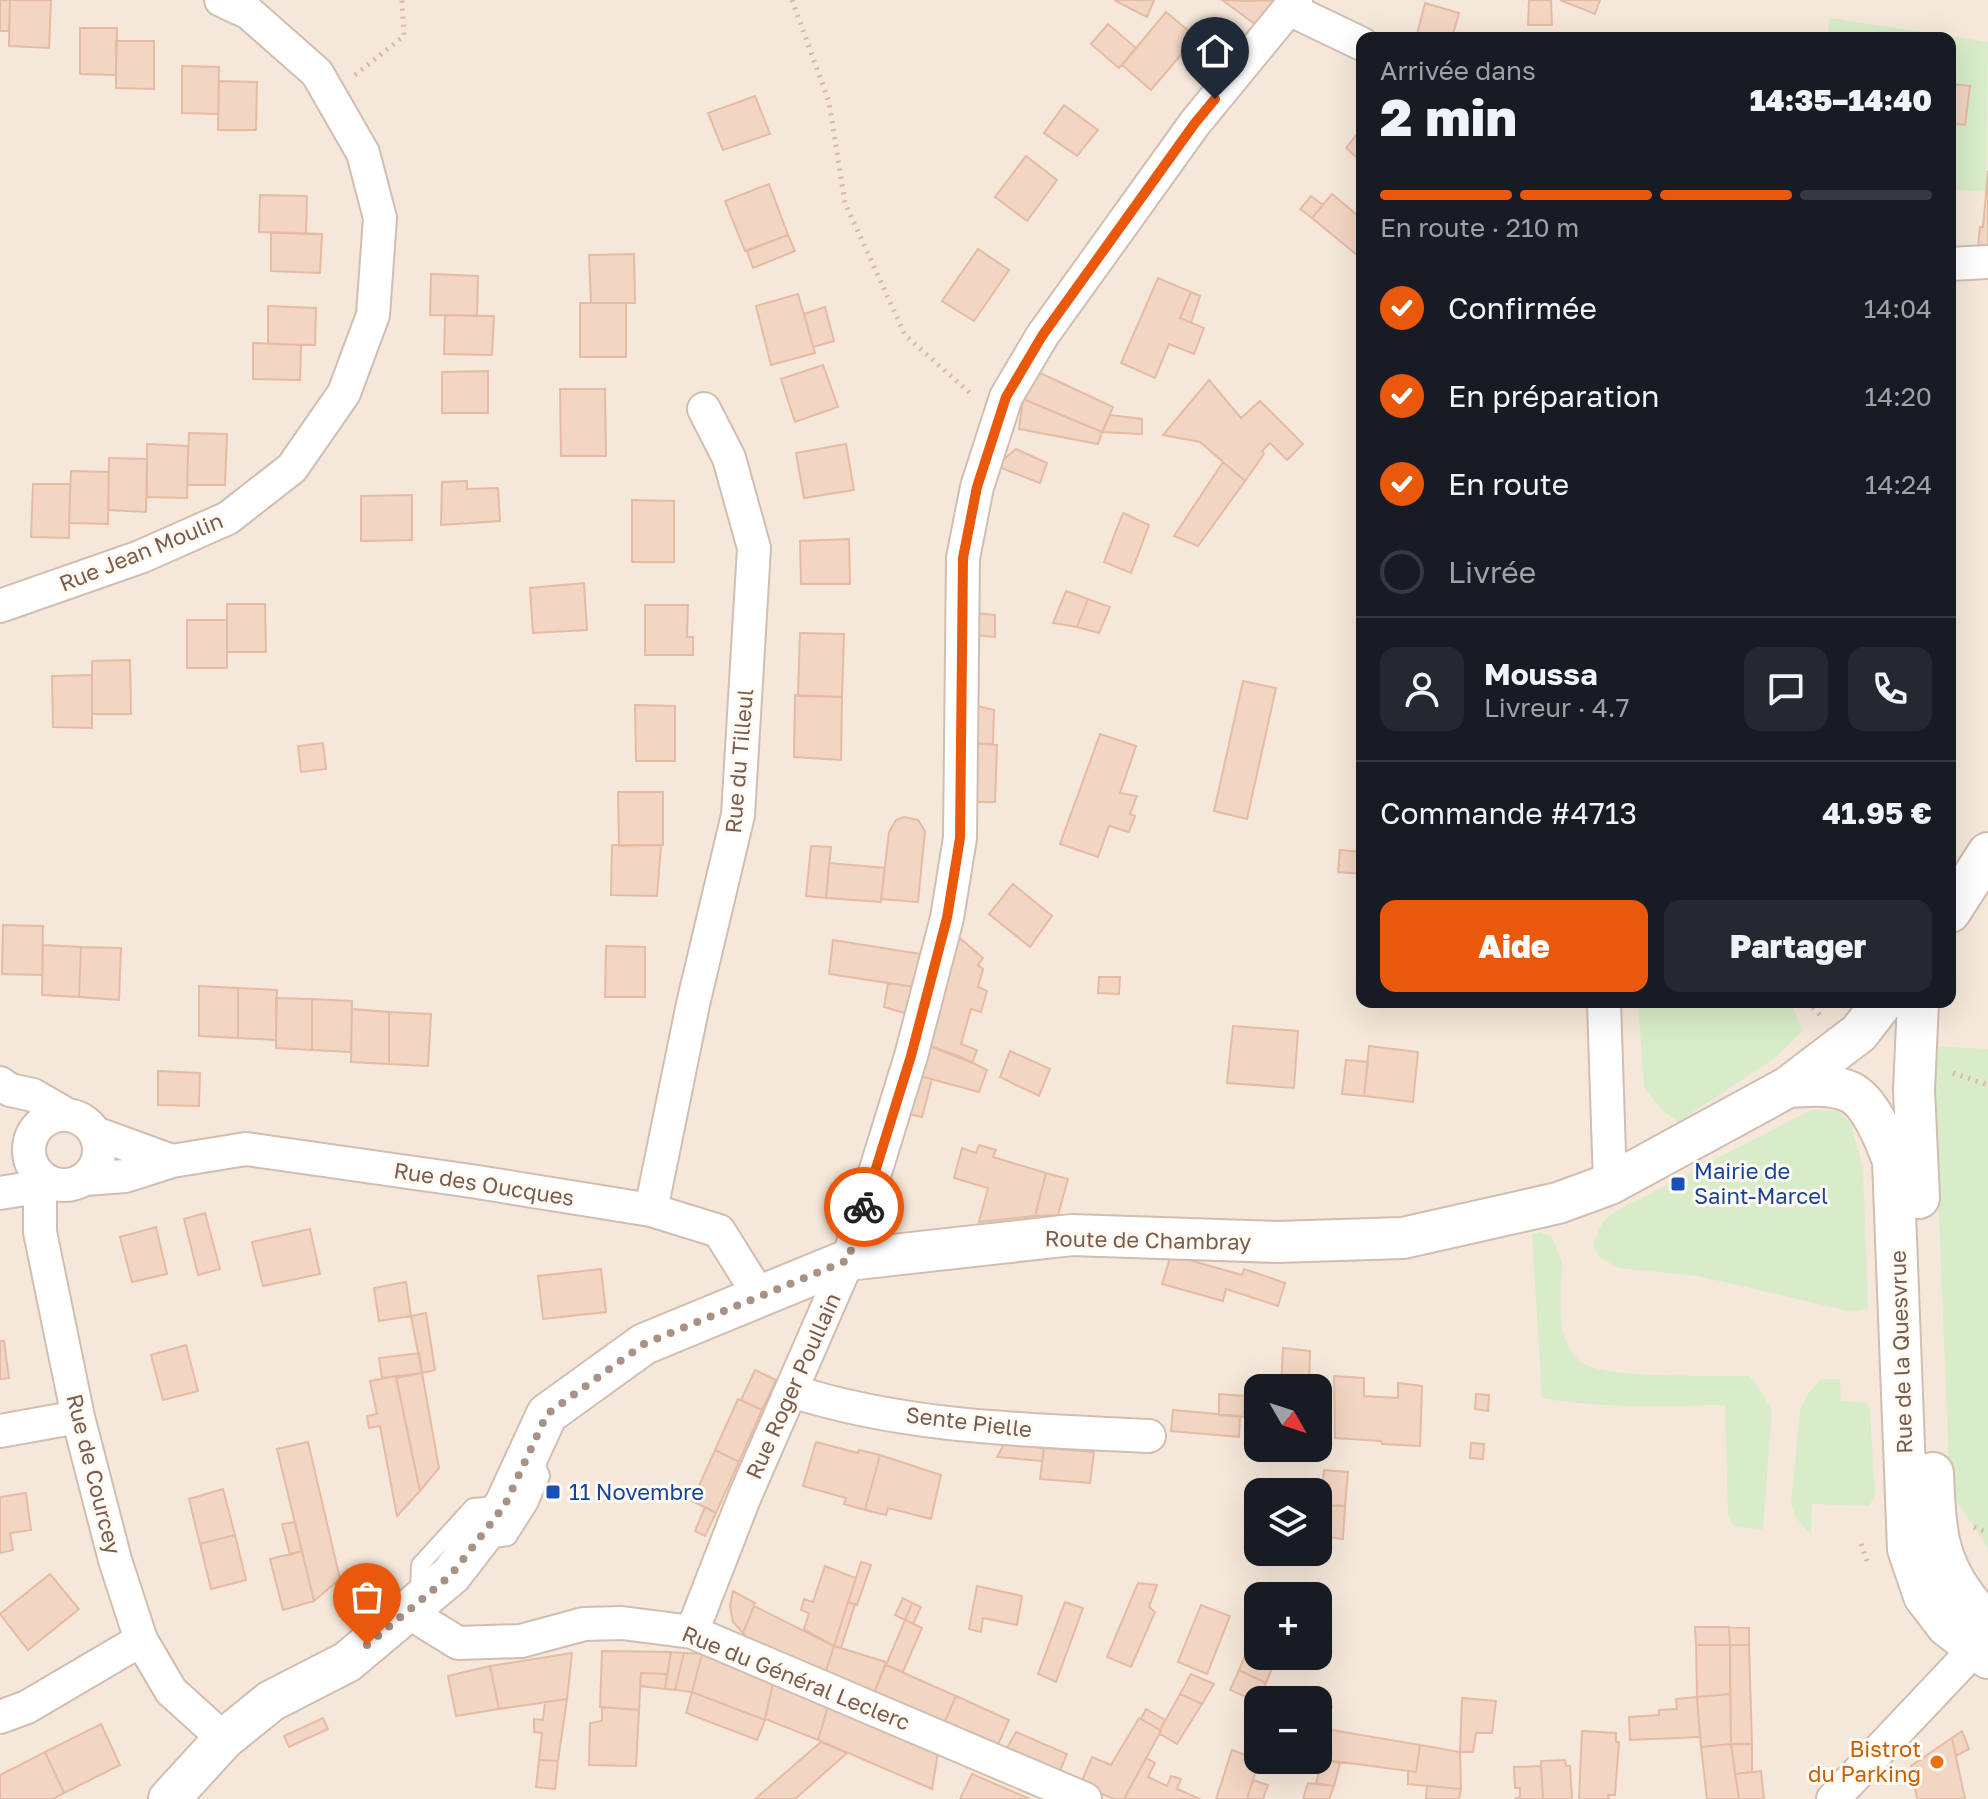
<!DOCTYPE html>
<html lang="fr">
<meta charset="utf-8">
<style>
body{margin:0;font-family:"Golos Text",sans-serif;background:#242831;color:#f1f3f6;height:100vh;display:flex;flex-direction:column;font-size:30px;white-space:nowrap}
*{box-sizing:border-box;margin:0}
p{font-size:26px;color:#9ea1a6}
.icon{flex:none;width:44px;height:44px;fill:none;stroke:currentColor;stroke-width:2;stroke-linecap:round;stroke-linejoin:round}
.map{position:relative;flex:1;overflow:hidden}
.details{position:absolute;left:1356px;top:32px;width:600px;height:976px;display:flex;flex-direction:column;background:#171b24;border-radius:16px;box-shadow:0 8px 32px #0002}
.details>*{flex:none}
.needle{width:52px;rotate:129deg}
.buttons{position:absolute;left:1244px;top:1374px;display:grid;gap:16px}
.buttons a{display:grid;place-items:center;width:88px;height:88px;border-radius:16px;background:#171b24;box-shadow:0 8px 32px #0002;font-size:40px}
.pin{position:absolute;display:grid;place-items:center;width:68px;height:68px;color:#fff;margin:-82px -34px;border-radius:50% 50% 50% 0;rotate:-45deg;box-shadow:0 0 8px #0007}
.pin .icon{rotate:45deg}
.courier{position:absolute;display:grid;place-items:center;width:80px;height:80px;margin:-40px;border:6px solid #ea580c;border-radius:50%;background:#fff;color:#222;box-shadow:0 2px 10px #0007}
.summary em{font-style:normal;font-weight:800}
.summary div{display:flex;flex-direction:column-reverse}
.summary{display:flex;align-items:center;justify-content:space-between;height:136px;padding:0 24px}
h1{font-size:52px;font-weight:800;line-height:60px}
.bar{display:grid;grid-template-columns:repeat(4,1fr);gap:12px 8px;align-content:center;height:96px;padding:0 24px}
.bar i{height:10px;border-radius:6px;background:#363941}
.bar .active{background:#ea580c}
.bar p{grid-column:span 4}
.line{display:flex;align-items:center;gap:20px;padding:0 24px;border-top:2px solid #363941}
.line div{flex:1}
.round{display:grid;place-items:center;flex:none;width:84px;height:84px;border-radius:16px;background:#242831}
ol{padding:0 24px;list-style:none}
li{display:flex;align-items:center;gap:24px;height:88px}
li p{margin-inline-start:auto}
li .icon{padding:8px;border-radius:50%;background:#ea580c;color:#fff;stroke-width:4}
li:last-child{color:#9ea1a6}
li i{width:44px;height:44px;border:4px solid #363941;border-radius:50%}
.cta{display:flex;gap:16px;margin-top:auto;padding:16px 24px}
.cta a{flex:1;height:92px;border-radius:16px;background:#ea580c;color:#fff;font-size:32px;font-weight:800;line-height:92px;text-align:center}
.cta a+a{background:#242831;color:#f1f3f6}
.map>svg:first-child{display:block}
.residential{fill:#f5e8da;fill-rule:evenodd}
.green{fill:#d8ecc9}
.building{fill:#f3d5c3;stroke:#e6bba3;stroke-width:2}
.lines{fill:none;stroke-linecap:round;stroke-linejoin:round}
.service-casing{stroke:#d1beb0;stroke-width:20}
.minor-casing{stroke:#d1beb0;stroke-width:36}
.tertiary-casing{stroke:#d1beb0;stroke-width:44}
.path{stroke:#d9b8a5;stroke-width:5;stroke-dasharray:2 6;stroke-linecap:butt}
.service{stroke:#fff;stroke-width:16}
.minor{stroke:#fff;stroke-width:32}
.tertiary{stroke:#fff;stroke-width:40}
.done{stroke:#a89285;stroke-width:8;stroke-dasharray:0 14.4}
.route{stroke:#ea580c;stroke-width:10}
.transit-dot{fill:#1a4fb4;stroke:#fffaf3;stroke-width:3}
.food-dot{fill:#e8710a;stroke:#fffaf3;stroke-width:3}
.labels{text-anchor:middle;stroke-width:6;stroke-linejoin:round;paint-order:stroke}
.street-label{font-size:22px;fill:#7a5c4d;stroke:#fffaf3}
.transit-label{font-size:22px;fill:#164399;stroke:#fffaf3;text-anchor:start}
.food-label{font-size:22px;fill:#c56008;stroke:#fffaf3;text-anchor:end}
</style>
<div class="map">
<svg width="1988" height="1799" viewBox="0 0 1988 1799">
<rect width="100%" height="100%" fill="#fdf6ec"/>
<path class="residential" d="M0,0H1988V1799H0ZM1362,38H1950V1002H1362ZM1258,1388H1318V1448H1258ZM1258,1492H1318V1552H1258ZM1258,1596H1318V1656H1258ZM1258,1700H1318V1760H1258Z"/>
<path class="green" d="M1830,18L1988,42L1986,192L1953,189L1950,197V123L1965,124L1970,87L1950,84V38H1827Z
M1638,1002H1790L1803,1031L1775,1058L1678,1122L1663,1111L1644,1088Z
M1932,1046L1988,1049V1548L1950,1491Z
M1811,1110L1838,1111L1851,1124L1863,1168L1868,1308L1853,1312L1698,1276L1618,1268L1599,1257L1593,1245L1602,1223L1614,1212Z
M1540,1232L1552,1237L1562,1263C1562,1285 1558,1311 1563,1332C1565,1342 1573,1357 1582,1363C1608,1379 1714,1375 1749,1376L1755,1382L1772,1410L1763,1529L1734,1527L1728,1516L1725,1405C1664,1406 1603,1409 1542,1398L1532,1234Z
M1821,1379H1840L1841,1401L1867,1403L1870,1410L1875,1496L1869,1506L1812,1504L1811,1534L1796,1518L1791,1504L1800,1411L1808,1393Z"/>
<path class="building" d="M0,0H10L9,31H0Z
M10,0H51L49,48L9,46Z
M1114,0H1154L1147,17Z
M1222,0L1246,1L1279,0L1259,27Z
M1529,0H1551L1552,25H1528Z
M1560,0H1600L1595,14Z
M1425,3L1459,13L1452,38H1416Z
M1166,12L1196,37L1151,90L1122,65Z
M1108,24L1136,48L1119,68L1091,44Z
M80,28H117L116,75L80,74Z
M116,41H154V89L116,88Z
M182,66L219,67L218,114L182,113Z
M219,81L257,82L256,130H218Z
M1950,84L1970,86L1965,125L1950,123Z
M755,96L770,134L723,150L708,113Z
M1064,105L1098,130L1077,156L1044,133Z
M1362,128V162L1346,148Z
M1026,156L1057,180L1027,221L995,197Z
M1988,171V247H1978L1980,227H1983Z
M769,184L788,235L745,251L725,201Z
M1332,194L1362,219V259L1312,218Z
M260,195L307,196L306,234L259,232Z
M1311,196L1323,205L1312,218L1300,209Z
M271,232L322,234L320,273L271,271Z
M788,235L795,251L753,268L747,251Z
M978,249L1009,270L974,321L942,301Z
M634,254L635,303H591L589,255Z
M431,274L478,276L477,316L430,315Z
M1158,278L1191,292L1180,318L1204,328L1194,354L1169,344L1155,378L1121,363Z
M1191,292L1200,296L1191,323L1180,318Z
M798,294L815,353L771,365L756,306Z
M580,303H626V357H580Z
M268,306L316,308L315,345L268,344Z
M825,307L834,341L813,347L804,314Z
M445,315L494,316L492,355L444,354Z
M253,343L301,345L300,380L253,379Z
M823,365L838,407L795,422L781,379Z
M488,371V413H442V372Z
M1038,372L1113,407L1102,432L1023,399Z
M1209,380L1241,418L1260,401L1303,444L1287,460L1270,443L1262,451L1264,454L1245,481L1200,442L1163,435Z
M560,389H605L606,456H561Z
M1023,399L1102,432L1098,444L1019,429Z
M1110,415L1142,419V434L1102,432Z
M189,433L227,434L225,485H187Z
M147,444L188,446L187,498L147,497Z
M846,444L854,490L804,498L796,453Z
M1016,449L1047,463L1040,483L996,466Z
M109,458L147,459L146,512L108,510Z
M1223,462L1245,481L1198,546L1174,536Z
M71,471L109,472L108,524L69,523Z
M467,481V489L498,488L500,521L441,525L442,482Z
M33,484H70L69,538L31,537Z
M412,495V540L361,541V496Z
M632,500L674,501V562H632Z
M1123,513L1149,525L1131,573L1104,562Z
M849,539L850,584H801L800,541Z
M584,583L587,630L533,633L530,588Z
M1066,591L1088,599L1077,627L1053,623Z
M1088,599L1110,607L1099,633L1077,627Z
M227,604H265L266,652H227Z
M645,605H688L687,637H693V655H645Z
M974,613L995,615V637L973,635Z
M187,620H227V668H187Z
M800,633L844,634L842,697L798,696Z
M130,660L131,714H92V661Z
M92,675V728L53,727L52,676Z
M1243,681L1276,688L1247,819L1214,811Z
M795,695L842,697L841,760L794,757Z
M970,704L994,710L993,744L968,743Z
M635,705L675,706V761H636Z
M1100,734L1136,746L1120,793L1137,796L1130,814L1135,816L1129,832L1109,826L1098,857L1060,844Z
M323,743L326,769L301,772L298,746Z
M968,743L997,745L995,802H965Z
M618,792H663V845L619,846Z
M904,817L918,820L925,831L918,902L881,899L889,832L896,820Z
M612,845H661L657,896L611,895Z
M811,846L831,847L826,898L806,896Z
M1340,850L1362,852V874L1338,872Z
M829,863L885,868L881,902L826,898Z
M1013,884L1052,916L1030,947L989,914Z
M3,925L43,926L42,975L2,974Z
M955,934L983,958L978,965L983,969L978,987L987,991L981,1012L971,1009L961,1044L977,1050L972,1063L924,1044Z
M833,940L921,954L915,987L829,974Z
M43,945L81,947L79,997L42,995Z
M606,946L645,947V997H605Z
M81,947L121,948L119,1000L79,997Z
M1099,977H1120L1119,994L1098,993Z
M888,983L915,987L908,1014L884,1007Z
M199,986L238,988V1038L199,1036Z
M238,988L277,990L276,1040L238,1038Z
M276,998L312,999V1050L276,1048Z
M312,999L352,1001L351,1052L312,1050Z
M352,1009L389,1012V1064L351,1062Z
M389,1012L431,1014L428,1066L389,1064Z
M1233,1026L1298,1031L1294,1088L1227,1083Z
M924,1044L959,1056L987,1070L979,1092L916,1075Z
M1369,1046L1418,1052L1413,1102L1364,1096Z
M1010,1051L1050,1069L1039,1096L1000,1077Z
M1346,1060L1368,1062L1364,1096L1342,1094Z
M158,1071L200,1073L199,1106L158,1105Z
M916,1075L932,1079L922,1117L905,1113Z
M979,1145L996,1150L993,1157L1046,1173L1035,1216L979,1222L988,1188L954,1178L962,1148L976,1153Z
M1046,1173L1068,1179L1058,1215L1035,1216Z
M205,1213L220,1269L198,1275L184,1219Z
M156,1227L167,1274L132,1282L120,1237Z
M310,1229L320,1274L263,1286L252,1242Z
M1171,1255L1242,1275L1244,1269L1285,1283L1278,1306L1226,1289L1223,1301L1162,1284Z
M601,1269L606,1312L543,1319L538,1276Z
M406,1282L411,1316L379,1321L374,1288Z
M426,1313L435,1370L422,1373L411,1316Z
M0,1341H4L9,1378L0,1379Z
M186,1345L198,1391L163,1400L151,1355Z
M1283,1348L1310,1351L1309,1388H1281Z
M419,1353L422,1373L382,1378L379,1358Z
M755,1370L776,1380L762,1410L741,1400Z
M422,1373L439,1468L420,1491L396,1378Z
M396,1376L420,1491L397,1516L380,1426L369,1428L367,1416L377,1414L370,1381Z
M1334,1376L1364,1378V1396L1398,1398V1383L1422,1386L1420,1446L1382,1444L1381,1441L1335,1438Z
M1245,1389L1258,1390V1418L1244,1417Z
M1219,1394L1245,1396L1244,1417L1219,1415Z
M1476,1394L1489,1395L1488,1411L1475,1409Z
M738,1399L762,1410L739,1462L715,1450Z
M1173,1410L1240,1416L1239,1437L1171,1431Z
M308,1442L340,1579L314,1601L277,1449Z
M816,1442L858,1453L859,1450L880,1455L865,1510L844,1504L846,1498L803,1486Z
M1471,1443L1484,1444L1483,1459L1470,1458Z
M1004,1444L1044,1448L1042,1461L997,1457Z
M1044,1448L1094,1452L1090,1483L1040,1479Z
M715,1450L739,1462L716,1513L692,1501Z
M880,1455L941,1475L931,1519L888,1508L886,1515L865,1510Z
M1324,1470L1348,1472L1345,1506L1321,1505Z
M223,1489L235,1535L200,1544L189,1499Z
M26,1493L31,1530L10,1533L13,1550L0,1553V1497Z
M1321,1505L1345,1506L1343,1539L1318,1536Z
M705,1507L716,1513L705,1536L695,1531Z
M295,1522L302,1551L290,1555L282,1524Z
M235,1535L246,1580L211,1589L200,1544Z
M302,1551L314,1601L283,1610L270,1559Z
M861,1562L871,1565L857,1605L848,1602Z
M825,1566L856,1578L834,1646L804,1629L809,1613L801,1610L804,1599L813,1602Z
M50,1574L79,1609L28,1650L0,1614Z
M1138,1583L1157,1585L1149,1607L1155,1612L1131,1667L1107,1657Z
M977,1586L1022,1596L1017,1625L983,1618L981,1632L969,1629Z
M733,1591L755,1603L743,1633L733,1622L730,1606Z
M903,1598L912,1603L905,1620L895,1615Z
M848,1602L855,1604L841,1648L834,1646Z
M1065,1602L1083,1608L1056,1682L1038,1674Z
M912,1603L921,1607L913,1624L905,1620Z
M1201,1605L1230,1616L1207,1674L1178,1662Z
M754,1606L834,1646L824,1677L781,1658L747,1638L743,1633Z
M905,1620L922,1628L903,1672L886,1665Z
M1258,1625V1656H1277L1266,1683L1239,1670Z
M1695,1627H1729L1730,1645H1696Z
M1729,1627L1749,1628V1645H1730Z
M1696,1645H1730V1694L1697,1697Z
M1730,1645H1749L1752,1744H1731Z
M834,1646L886,1662L873,1695L824,1677Z
M602,1651L671,1652L667,1674L641,1673L639,1710L600,1707Z
M671,1652L684,1653L675,1690L665,1689Z
M572,1653L567,1699L499,1709L490,1666Z
M684,1653L702,1654L692,1692L675,1690Z
M702,1654L773,1683L765,1720L692,1692Z
M886,1665L956,1696L943,1726L873,1695Z
M490,1666L499,1709L456,1716L448,1676Z
M1239,1670L1266,1683L1258,1702L1230,1690Z
M641,1673L667,1674L665,1689L640,1686Z
M1191,1674L1214,1684L1202,1704L1180,1694Z
M773,1683L828,1706L818,1740L765,1719Z
M692,1692L765,1720L757,1740L686,1713Z
M1180,1694L1202,1704L1177,1744L1160,1734V1730Z
M1730,1694L1731,1744L1701,1747L1697,1697Z
M956,1696L1009,1720L996,1749L943,1726Z
M1697,1697L1700,1737L1630,1740L1629,1717L1659,1715V1710L1677,1709L1676,1699Z
M1462,1698L1496,1701L1492,1733H1476L1473,1752H1460Z
M567,1699L558,1761L539,1760L542,1733L534,1732V1719L543,1720L545,1702Z
M1318,1704L1332,1706L1326,1729L1318,1728Z
M828,1706L938,1753L932,1789L818,1740Z
M602,1707L639,1710L636,1766L589,1765L590,1723L602,1721Z
M1146,1709L1165,1720L1160,1730L1141,1719Z
M323,1718L328,1729L289,1747L284,1736Z
M1139,1718L1161,1731L1124,1799H1114L1080,1785L1092,1757L1111,1765Z
M101,1724L120,1765L64,1793L45,1752Z
M1318,1728L1326,1729V1760L1318,1759Z
M1326,1729L1420,1745L1416,1772L1326,1760Z
M1582,1731L1616,1733V1742H1619L1615,1795H1608L1609,1799H1579Z
M1962,1731L1969,1749L1956,1756L1952,1738Z
M1016,1732L1067,1754L1057,1778L1004,1753Z
M1952,1738L1965,1799H1917L1911,1766Z
M821,1742L847,1753L795,1799H755Z
M1731,1744H1752V1772L1735,1774Z
M1731,1744L1739,1799H1707L1701,1747Z
M1420,1745L1460,1752L1461,1789L1408,1784V1771L1416,1772Z
M1232,1750L1259,1760L1247,1799H1216Z
M45,1752L64,1793L53,1799H0V1775Z
M1146,1758L1155,1763L1148,1777L1167,1786L1171,1776L1181,1779L1177,1789L1200,1799H1124Z
M539,1760L558,1761L555,1789L536,1787Z
M1322,1760L1340,1763L1334,1786L1316,1783Z
M1565,1760L1566,1766H1570L1572,1799H1543L1541,1761Z
M1541,1766L1543,1799H1515L1520,1796V1788H1515L1514,1767Z
M1761,1771L1764,1799H1739L1735,1774Z
M972,1774L1030,1799H960Z
M1253,1780L1268,1785L1263,1799H1247Z
M1308,1783L1334,1786L1329,1799H1303Z
M1427,1786L1461,1789L1459,1799H1426Z"/>
<g class="lines">
<g class="service-casing">
<path id="service" d="M486,1540L508,1537L529,1504L541,1476L534,1457
M419,1593L420,1565L473,1507L499,1505"/>
</g>
<g class="minor-casing">
<path id="minor" d="M1289,9L1362,44
M1950,264L1988,262
M0,606L140,557L228,518L292,468L344,393L373,315L380,218L363,153L317,73L249,13L221,0
M1604,1002L1610,1184
M0,1083L10,1090L33,1095L66,1114
M29 1150a35 35 0 1 1 70 0a35 35 0 1 1-70 0Z
M95,1133L172,1161
M40,1176V1232L78,1417L115,1560L141,1640L171,1691L224,1739
M85,1179L125,1176L172,1161L246,1149L471,1181L651,1210L719,1231L759,1295
M0,1193L38,1187
M651,1210L693,1004L738,815L754,548L729,458L704,409
M792,1391C906,1428 1030,1430 1149,1436
M0,1431L78,1417
M408,1612L458,1643L521,1641L584,1624L622,1623L692,1632L1085,1799
M692,1632L745,1496L848,1260L911,1056L947,918L960,838L963,558L977,487L1006,397L1042,336L1195,123L1296,0
M0,1717L27,1707L141,1640
M1833,1799L1988,1635"/>
</g>
<g class="tertiary-casing">
<path id="tertiary" d="M1950,912L1988,853
M1918,1002L1914,1090L1919,1198
M1788,1087C1808,1086 1831,1083 1850,1092C1870,1101 1886,1141 1893,1161L1908,1549L1924,1596L1947,1626L1988,1658
M1933,1473C1935,1522 1935,1558 1966,1598C1973,1607 1978,1615 1988,1620
M169,1799L224,1739L271,1701L347,1662L451,1575L505,1505L547,1414L644,1344L848,1260L1072,1235L1276,1242L1403,1238L1558,1203L1610,1184L1788,1087L1859,1033L1883,1002"/>
</g>
<path class="path" d="M792,0L829,102L845,203L905,335L970,393
M355,75L404,36L402,0
M1807,1002L1821,1016
M1953,1073L1988,1085
M1974,1527L1988,1533
M1861,1544L1869,1566"/>
<use href="#service" class="service"/>
<use href="#minor" class="minor"/>
<use href="#tertiary" class="tertiary"/>
</g>
<g class="lines">
<path class="done" d="M367,1645L451,1575L505,1505L547,1414L644,1344L848,1260L864,1207"/>
<path class="route" d="M864,1207L911,1056L947,918L960,838L963,558L977,487L1006,397L1042,336L1195,123L1215,99"/>
</g>
<g class="transit-dot">
<rect x="1670" y="1176" width="16" height="16" rx="4"/>
<rect x="545" y="1484" width="16" height="16" rx="4"/>
</g>
<circle class="food-dot" cx="1937" cy="1762" r="8"/>
<g class="labels">
<g class="street-label">
<text transform="translate(141 552) rotate(-22)" y="8">Rue Jean Moulin</text>
<text transform="translate(739 761) rotate(-85)" y="8">Rue du Tilleul</text>
<text transform="translate(484 1184) rotate(9)" y="8">Rue des Oucques</text>
<text transform="translate(1148 1240) rotate(1)" y="8">Route de Chambray</text>
<text transform="translate(1901 1352) rotate(-92)" y="8">Rue de la Quesvrue</text>
<text transform="translate(793 1386) rotate(-66)" y="8">Rue Roger Poullain</text>
<text transform="translate(969 1422) rotate(7)" y="8">Sente Pielle</text>
<text transform="translate(94 1474) rotate(76)" y="8">Rue de Courcey</text>
<text transform="translate(796 1678) rotate(22)" y="8">Rue du Général Leclerc</text>
</g>
<g class="transit-label">
<text x="1694" y="1179">Mairie de<tspan x="1694" dy="25">Saint-Marcel</tspan></text>
<text x="569" y="1500">11 Novembre</text>
</g>
<g class="food-label">
<text x="1921" y="1757">Bistrot<tspan x="1921" dy="25">du Parking</tspan></text>
</g>
</g>
</svg>
<div class="buttons">
<a><svg class="needle" viewBox="-14 -14 28 28"><path d="M0-13l5 13h-10z" fill="#e53935"/><path d="M0 13l5-13h-10z" fill="#9ea1a6"/></svg></a>
<a><svg class="icon" aria-label="layers" viewBox="0 0 24 24"><path d="M12 4l9 5-9 5-9-5zM3 14l9 5 9-5"/></svg></a>
<a>+</a>
<a>−</a>
</div>
<div class="pin" style="left:367px;top:1645px;background:#ea580c"><svg class="icon" aria-label="bag" viewBox="0 0 24 24"><path d="M5 8h14l-1 12H6zM9 8a3 3 0 0 1 6 0"/></svg></div>
<div class="pin" style="left:1215px;top:99px;background:#1f2937"><svg class="icon" aria-label="home" viewBox="0 0 24 24"><path d="M3 11l9-7 9 7M6 9v11h12V9"/></svg></div>
<div class="courier" style="left:864px;top:1207px"><svg class="icon" aria-label="bike" viewBox="0 0 24 24"><circle cx="6" cy="16" r="4"/><circle cx="18" cy="16" r="4"/><path d="M6 16l4-8h5l3 8M10 8l3 8H6M13 5h3"/></svg></div>
<section class="details">
<div class="summary"><div><h1>2 min</h1><p>Arrivée dans</p></div><em>14:35–14:40</em></div>
<div class="bar"><i class="active"></i><i class="active"></i><i class="active"></i><i></i><p>En route · 210 m</p></div>
<ol>
<li><svg class="icon" aria-label="check" viewBox="0 0 24 24"><path d="M5 12l5 5 9-10"/></svg>Confirmée<p>14:04</p></li>
<li><svg class="icon" aria-label="check" viewBox="0 0 24 24"><path d="M5 12l5 5 9-10"/></svg>En préparation<p>14:20</p></li>
<li><svg class="icon" aria-label="check" viewBox="0 0 24 24"><path d="M5 12l5 5 9-10"/></svg>En route<p>14:24</p></li>
<li><i></i>Livrée</li>
</ol>
<div class="line" style="height:144px"><a class="round"><svg class="icon" aria-label="person" viewBox="0 0 24 24"><circle cx="12" cy="8" r="4"/><path d="M4 21q1-7 8-7t8 7"/></svg></a><div><b>Moussa</b><p>Livreur · 4.7</p></div><a class="round"><svg class="icon" aria-label="chat" viewBox="0 0 24 24"><path d="M4 5h16v11H9l-5 4z"/></svg></a><a class="round"><svg class="icon" aria-label="phone" viewBox="0 0 24 24"><path d="M5 4h4l2 5-3 2q2 4 5 5l2-3 5 2v4C11 20 4 13 5 4z"/></svg></a></div>
<div class="line" style="height:104px"><div>Commande #4713</div><b>41.95 €</b></div>
<div class="cta"><a>Aide</a><a>Partager</a></div>
</section>
</div>
